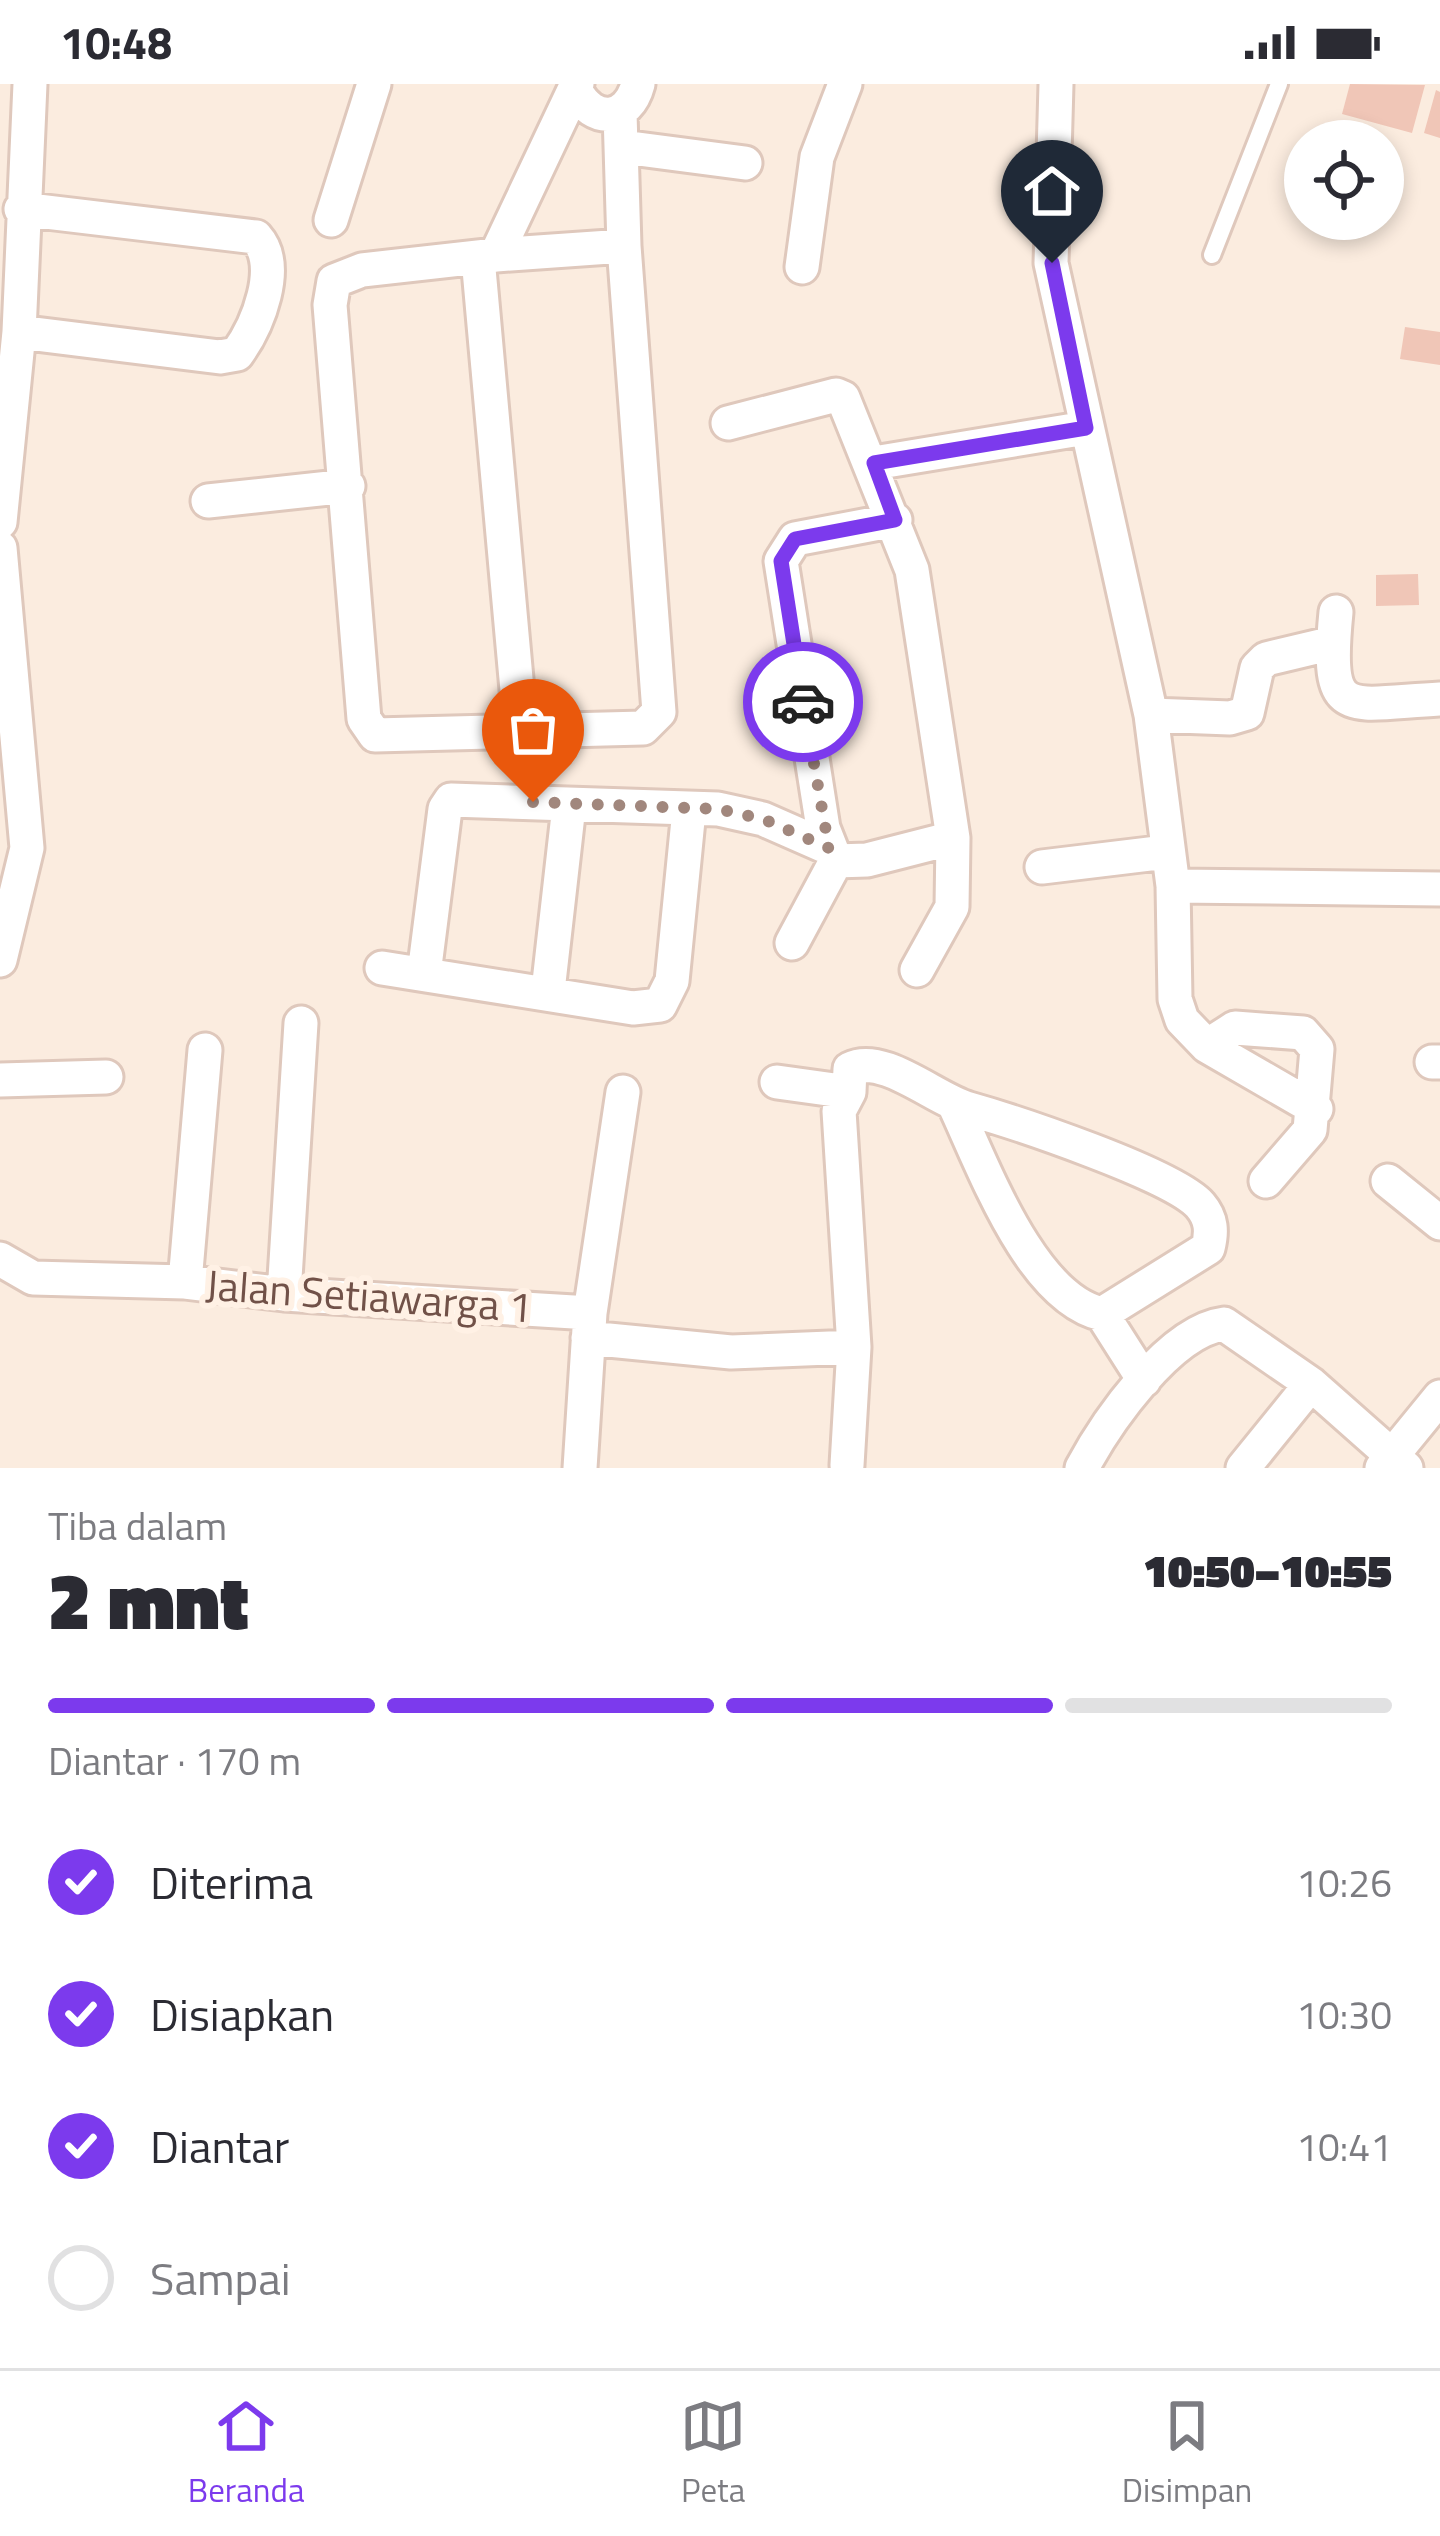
<!DOCTYPE html>
<html lang="id">
<meta charset="utf-8">
<style>
body{margin:0;font-family:"Titillium Web",sans-serif;background:#f7f7f7;color:#2b2b33;height:100vh;display:flex;flex-direction:column;font-size:45px;white-space:nowrap}
*{box-sizing:border-box;margin:0}
p{font-size:39px;color:#7c7c81}
.icon{flex:none;width:66px;height:66px;fill:none;stroke:currentColor;stroke-width:2;stroke-linecap:round;stroke-linejoin:round}
.map{position:relative;height:1384px;overflow:hidden}
.drawer{display:flex;flex-direction:column;background:#fff;flex:1}
.drawer>*{flex:none}
.buttons{position:absolute;left:1284px;top:36px;display:grid;gap:24px}
.buttons a{display:grid;place-items:center;width:120px;height:120px;border-radius:50%;background:#fff;box-shadow:0 6px 18px #0003;font-size:60px}
.pin{position:absolute;display:grid;place-items:center;width:102px;height:102px;color:#fff;margin:-123px -51px;border-radius:50% 50% 50% 0;rotate:-45deg;box-shadow:0 0 12px #0007}
.pin .icon{rotate:45deg}
.courier{position:absolute;display:grid;place-items:center;width:120px;height:120px;margin:-60px;border:9px solid #7c3aed;border-radius:50%;background:#fff;color:#222;box-shadow:0 3px 15px #0007}
.headline em{font-style:normal;font-weight:800}
.headline div{display:flex;flex-direction:column-reverse}
.headline{display:flex;align-items:center;justify-content:space-between;height:204px;padding:0 48px}
h1{font-size:78px;font-weight:800;line-height:90px}
.bar{display:grid;grid-template-columns:repeat(4,1fr);gap:18px 12px;align-content:center;height:144px;padding:0 48px}
.bar i{height:15px;border-radius:9px;background:#e1e1e2}
.bar .selected{background:#7c3aed}
.bar p{grid-column:span 4}
ol{padding:0 48px;list-style:none}
li{display:flex;align-items:center;gap:36px;height:132px}
li p{margin-inline-start:auto}
li .icon{padding:12px;border-radius:50%;background:#7c3aed;color:#fff;stroke-width:4}
li:last-child{color:#7c7c81}
li i{width:66px;height:66px;border:6px solid #e1e1e2;border-radius:50%}
.status{display:flex;justify-content:space-between;align-items:center;height:84px;padding:0 60px;background:#fff;direction:ltr}
.status svg{height:33px;fill:currentColor}
.tab-bar{display:flex;justify-content:space-around;align-items:center;height:168px;border-top:3px solid #e1e1e2;background:#fff;font-size:33px;color:#7c7c81}
.tab-bar a{display:grid;justify-items:center;gap:6px}
.tab-bar .selected{color:#7c3aed}
.map>svg:first-child{display:block}
.building{fill:#f0c6b7}
.lines{fill:none;stroke-linecap:round;stroke-linejoin:round}
.service-casing{stroke:#dfc8bc;stroke-width:22}
.minor-casing{stroke:#dfc8bc;stroke-width:39}
.service{stroke:#fff;stroke-width:16}
.minor{stroke:#fff;stroke-width:33}
.done{stroke:#a1877d;stroke-width:12;stroke-dasharray:0 21.6}
.route{stroke:#7c3aed;stroke-width:15}
.labels{text-anchor:middle;stroke-width:12;stroke-linejoin:round;paint-order:stroke}
.street-label{font-size:42px;fill:#715148;stroke:#fff1e5}
</style>
<div class="status"><b>10:48</b><svg viewBox="0 0 49 12"><path d="M0 12V9h3v3zM5 12V6h3v6zM10 12V3h3v9zM15 12V0h3v12zM26 1h20v11H26zM47 4h2v5h-2z"/></svg></div>
<div class="map">
<svg width="1440" height="1384" viewBox="0 0 1440 1384">
<rect width="100%" height="100%" fill="#fbecdf"/>
<path class="building" d="M1350,0L1425,1L1412,49L1342,30Z
M1436,6L1440,8V54L1424,49Z
M1405,243L1440,248V281L1400,275Z
M1418,490L1419,521L1376,522V491Z"/>
<g class="lines">
<g class="service-casing">
<path id="service" d="M1212,171L1279,0"/>
</g>
<g class="minor-casing">
<path id="minor" d="M577,0L496,171L362,186L334,197L330,221L364,635L375,651L643,644L659,628L624,162L620,29
M1056,0L1051,179L1151,631L1173,802L1175,915L1182,936L1207,962L1316,1025
M576,7C593,40 628,38 638,0
M623,63L745,79
M331,136L374,0
M496,171L624,162
M478,174L521,650
M802,183L817,73L845,0
M19,248L220,273L237,270C258,241 282,182 256,153L21,125
M728,339L836,311L843,314L912,486L953,754L952,823L917,886
M874,379L1086,344
M208,417L348,402
M0,438L19,248L30,0
M0,464L27,764L0,876
M1336,528C1325,638 1345,620 1440,615
M1151,631L1230,634L1247,629L1257,584L1266,575L1333,559
M836,777L867,776L953,754
M1042,783L1166,768
M1173,802L1440,805
M792,859L836,777L823,744L781,477L795,455L895,436
M382,884L633,924L660,921L672,897L689,726
M424,890L445,725L451,716L718,725L763,735L829,764
M548,907L569,722
M1207,962L1235,944L1303,949L1317,965L1310,1046L1266,1097
M1432,978H1440
M0,996L106,993
M849,1008L850,985C883,968 936,1016 969,1025C1015,1038 1172,1090 1200,1121C1212,1135 1212,1148 1208,1164L1102,1230
M955,1022C984,1084 1031,1214 1102,1230L1144,1296
M1388,1097L1440,1139
M0,1175L33,1194L185,1198L284,1210L590,1229L580,1384
M185,1198L205,966
M284,1210L301,939
M590,1229L623,1008
M588,1254L731,1268L854,1263L839,1027L849,1008L777,998
M847,1381L854,1263
M1082,1384C1106,1339 1169,1247 1224,1240L1311,1300L1406,1384
M1243,1384L1311,1300
M1382,1384L1440,1313"/>
</g>
<use href="#service" class="service"/>
<use href="#minor" class="minor"/>
</g>
<g class="lines">
<path class="done" d="M533,718L718,725L763,735L829,764L803,618"/>
<path class="route" d="M803,618L781,477L795,455L895,436L874,379L1086,344L1052,179"/>
</g>
<g class="labels">
<g class="street-label">
<text transform="translate(369 1212) rotate(4)" y="15">Jalan Setiawarga 1</text>
</g>
</g>
</svg>
<div class="buttons">
<a><svg class="icon" aria-label="locate" viewBox="0 0 24 24"><circle cx="12" cy="12" r="6"/><path d="M12 2v4M12 18v4M2 12h4M18 12h4"/></svg></a>
</div>
<div class="pin" style="left:533px;top:718px;background:#ea580c"><svg class="icon" aria-label="bag" viewBox="0 0 24 24"><path d="M5 8h14l-1 12H6zM9 8a3 3 0 0 1 6 0"/></svg></div>
<div class="pin" style="left:1052px;top:179px;background:#1f2937"><svg class="icon" aria-label="home" viewBox="0 0 24 24"><path d="M3 11l9-7 9 7M6 9v11h12V9"/></svg></div>
<div class="courier" style="left:803px;top:618px"><svg class="icon" aria-label="car" viewBox="0 0 24 24"><path d="M5 17H2v-5l4-1 3-4h7l3 4 3 1v5h-3M9 17h6M6 11h13"/><circle cx="7" cy="17" r="2"/><circle cx="17" cy="17" r="2"/></svg></div>
</div>
<section class="drawer">
<div class="headline"><div><h1>2 mnt</h1><p>Tiba dalam</p></div><em>10:50–10:55</em></div>
<div class="bar"><i class="selected"></i><i class="selected"></i><i class="selected"></i><i></i><p>Diantar · 170 m</p></div>
<ol>
<li><svg class="icon" aria-label="check" viewBox="0 0 24 24"><path d="M5 12l5 5 9-10"/></svg>Diterima<p>10:26</p></li>
<li><svg class="icon" aria-label="check" viewBox="0 0 24 24"><path d="M5 12l5 5 9-10"/></svg>Disiapkan<p>10:30</p></li>
<li><svg class="icon" aria-label="check" viewBox="0 0 24 24"><path d="M5 12l5 5 9-10"/></svg>Diantar<p>10:41</p></li>
<li><i></i>Sampai</li>
</ol>
</section>
<nav class="tab-bar">
<a class="selected"><svg class="icon" aria-label="home" viewBox="0 0 24 24"><path d="M3 11l9-7 9 7M6 9v11h12V9"/></svg>Beranda</a>
<a><svg class="icon" aria-label="map" viewBox="0 0 24 24"><path d="M3 6l6-2 6 2 6-2v14l-6 2-6-2-6 2zM9 4v14M15 6v14"/></svg>Peta</a>
<a><svg class="icon" aria-label="saved" viewBox="0 0 24 24"><path d="M7 4h10v16l-5-4-5 4z"/></svg>Disimpan</a>
</nav>
